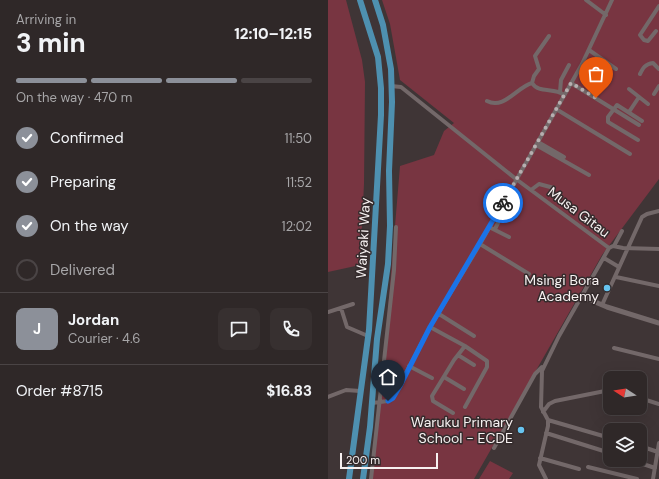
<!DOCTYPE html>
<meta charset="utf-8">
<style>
body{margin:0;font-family:"DM Sans",sans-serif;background:#373030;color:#f1f3f6;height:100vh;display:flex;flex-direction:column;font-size:15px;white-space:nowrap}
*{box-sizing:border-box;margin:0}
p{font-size:13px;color:#a7a6a8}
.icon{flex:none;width:22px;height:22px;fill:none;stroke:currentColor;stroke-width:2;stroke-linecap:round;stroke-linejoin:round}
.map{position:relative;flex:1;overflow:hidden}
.sheet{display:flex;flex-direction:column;background:#2f2828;width:328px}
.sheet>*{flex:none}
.needle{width:26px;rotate:282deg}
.fabs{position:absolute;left:275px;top:371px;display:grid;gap:8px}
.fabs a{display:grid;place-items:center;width:44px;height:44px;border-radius:8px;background:#2f2828;box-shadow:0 4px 16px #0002,0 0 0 1px #4a4445;font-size:20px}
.scale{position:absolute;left:12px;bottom:10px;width:98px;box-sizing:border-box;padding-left:4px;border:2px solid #f7f1f1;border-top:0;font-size:11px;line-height:14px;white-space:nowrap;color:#f7f1f1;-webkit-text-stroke:3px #342b2c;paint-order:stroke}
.pin{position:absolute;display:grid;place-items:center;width:34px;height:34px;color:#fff;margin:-41px -17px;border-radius:50% 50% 50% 0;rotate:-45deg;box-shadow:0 0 4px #0007}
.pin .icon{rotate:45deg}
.courier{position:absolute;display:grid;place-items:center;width:40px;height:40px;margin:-20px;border:3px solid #1a73e8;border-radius:50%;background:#fff;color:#222;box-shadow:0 1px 5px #0007}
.overview em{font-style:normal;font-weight:800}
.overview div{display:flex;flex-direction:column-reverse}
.overview{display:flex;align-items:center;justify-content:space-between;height:68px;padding:0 16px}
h1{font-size:26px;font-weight:800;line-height:30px}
.bar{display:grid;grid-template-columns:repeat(4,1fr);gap:6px 4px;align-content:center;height:48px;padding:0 16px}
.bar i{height:5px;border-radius:3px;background:#4a4445}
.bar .selected{background:#8c9099}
.bar p{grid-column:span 4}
.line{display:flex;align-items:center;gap:10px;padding:0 16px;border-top:1px solid #4a4445}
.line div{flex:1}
.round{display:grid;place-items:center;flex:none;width:42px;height:42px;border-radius:8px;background:#373030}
ol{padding:0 16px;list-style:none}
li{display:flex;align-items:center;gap:12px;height:44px}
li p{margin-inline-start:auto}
li .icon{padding:4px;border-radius:50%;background:#8c9099;color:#fff;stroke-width:4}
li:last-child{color:#a7a6a8}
li i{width:22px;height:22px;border:2px solid #4a4445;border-radius:50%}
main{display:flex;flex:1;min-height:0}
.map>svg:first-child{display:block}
.green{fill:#783541}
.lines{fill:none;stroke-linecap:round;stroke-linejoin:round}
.minor{stroke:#736869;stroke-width:4}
.tertiary{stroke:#736869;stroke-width:5}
.trunk{stroke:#4e90b0;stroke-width:6}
.done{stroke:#b7afb0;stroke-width:4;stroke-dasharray:0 7.2}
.route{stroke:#1a73e8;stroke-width:5}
.poi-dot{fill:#67c4f0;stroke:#342b2c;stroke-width:1.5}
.labels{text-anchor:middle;stroke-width:3;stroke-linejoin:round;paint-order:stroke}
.street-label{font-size:14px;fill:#f7f1f1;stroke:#342b2c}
.poi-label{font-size:14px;fill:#f7f1f1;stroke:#342b2c;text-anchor:end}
</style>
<main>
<section class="sheet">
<div class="overview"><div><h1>3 min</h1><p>Arriving in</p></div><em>12:10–12:15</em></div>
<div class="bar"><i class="selected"></i><i class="selected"></i><i class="selected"></i><i></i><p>On the way · 470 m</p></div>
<ol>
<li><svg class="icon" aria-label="check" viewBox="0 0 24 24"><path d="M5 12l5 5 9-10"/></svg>Confirmed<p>11:50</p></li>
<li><svg class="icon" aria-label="check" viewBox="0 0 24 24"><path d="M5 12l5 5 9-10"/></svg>Preparing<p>11:52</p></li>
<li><svg class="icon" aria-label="check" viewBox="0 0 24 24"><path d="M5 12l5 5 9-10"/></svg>On the way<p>12:02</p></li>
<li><i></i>Delivered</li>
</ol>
<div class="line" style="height:72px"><b class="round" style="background:#8c9099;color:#fff">J</b><div><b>Jordan</b><p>Courier · 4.6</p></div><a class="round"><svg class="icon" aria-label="chat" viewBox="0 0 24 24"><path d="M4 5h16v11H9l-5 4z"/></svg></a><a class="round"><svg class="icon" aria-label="phone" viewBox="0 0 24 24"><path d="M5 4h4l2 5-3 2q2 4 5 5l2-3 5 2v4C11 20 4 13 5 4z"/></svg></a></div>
<div class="line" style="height:52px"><div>Order #8715</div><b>$16.83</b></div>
</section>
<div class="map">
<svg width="331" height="479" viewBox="0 0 331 479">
<rect width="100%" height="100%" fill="#3f3536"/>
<path class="green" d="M0,0H18L34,60L37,82L36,184L32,265L0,272Z
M54,0H331V179L274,255L146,479H42L53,394L72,166L106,155L116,131L126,123L72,80L62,24Z
M162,461L185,473L181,479H151Z"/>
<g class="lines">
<path class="minor" d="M258,0L278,15
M328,31L320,41L316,40L312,35L331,6
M221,36L207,56L211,69L206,76L204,83C211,94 226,87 236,95
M261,50L288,69
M312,74C315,68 317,64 325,63L331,69
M243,83L311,125
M63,86L73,87L188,179L281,248
M301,89L320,104
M232,92L233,80L241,65
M326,94L331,86
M159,101C176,110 189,87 204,83
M228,109L302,154
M301,112L311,97
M310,140L280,122V117L289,105L314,121
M210,142L236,157
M208,145L261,175
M203,190L211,184L226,188
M161,227L181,237
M167,229L170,223
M152,244L201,274
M286,246L294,231
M281,248L285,246L295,248L331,249
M276,258L291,267
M288,277L331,286
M274,305L314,217L319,214L331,211
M13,308L19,327L40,336
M0,312L25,304
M111,314L146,336
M102,327L137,346L159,361V367L137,407
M286,348L331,359
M130,355L146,365
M81,366L104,378
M116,377L136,389
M0,397L18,390L32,391
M312,398L331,404
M44,403L60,401L67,394L102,327L152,244L254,64L284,0
M215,412L221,404L227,401L282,390
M125,413L105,401L104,396L126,360L137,346
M220,420L282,438
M218,433L282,453
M312,446L330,452
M166,448L207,374L214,367
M212,458L251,469
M303,460L327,468
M260,467L309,479
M43,479L66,270L68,227
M218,479L211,465L220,426V420L213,407L214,371L231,336L281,248
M325,479L331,443"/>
<path class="tertiary" d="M253,296L279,307L331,323"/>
<path class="trunk" d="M21,479L41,330L53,115V88L50,57L32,0
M35,479L42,427L49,339L60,264L62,226L61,171L64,102L63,69L55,25L47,0"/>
</g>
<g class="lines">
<path class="done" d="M175,203L243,83L268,98"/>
<path class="route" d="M60,401L65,398L72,386L102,327L175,203"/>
</g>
<g class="poi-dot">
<circle cx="279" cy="288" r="4"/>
<circle cx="193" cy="430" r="4"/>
</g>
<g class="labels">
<g class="street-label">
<text transform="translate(251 212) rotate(37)" y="5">Musa Gitau</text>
<text transform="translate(35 238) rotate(-87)" y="5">Waiyaki Way</text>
</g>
<g class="poi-label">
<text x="271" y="285">Msingi Bora<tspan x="271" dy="16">Academy</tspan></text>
<text x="185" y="427">Waruku Primary<tspan x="185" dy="16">School - ECDE</tspan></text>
</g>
</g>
</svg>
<div class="fabs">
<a><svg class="needle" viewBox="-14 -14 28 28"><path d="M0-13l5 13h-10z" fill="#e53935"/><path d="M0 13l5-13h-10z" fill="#a7a6a8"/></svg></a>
<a><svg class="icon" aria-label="layers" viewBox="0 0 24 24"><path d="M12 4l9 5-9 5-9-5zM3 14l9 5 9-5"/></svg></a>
</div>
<div class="scale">200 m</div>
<div class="pin" style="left:268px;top:98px;background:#ea580c"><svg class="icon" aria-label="bag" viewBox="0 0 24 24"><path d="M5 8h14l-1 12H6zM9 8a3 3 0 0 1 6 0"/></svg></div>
<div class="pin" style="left:60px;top:401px;background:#1f2937"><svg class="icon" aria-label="home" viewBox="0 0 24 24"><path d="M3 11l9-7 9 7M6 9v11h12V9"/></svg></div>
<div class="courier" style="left:175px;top:203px"><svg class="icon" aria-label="bike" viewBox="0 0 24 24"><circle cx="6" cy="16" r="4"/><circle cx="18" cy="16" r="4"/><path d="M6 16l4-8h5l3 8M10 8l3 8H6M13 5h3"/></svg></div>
</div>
</main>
